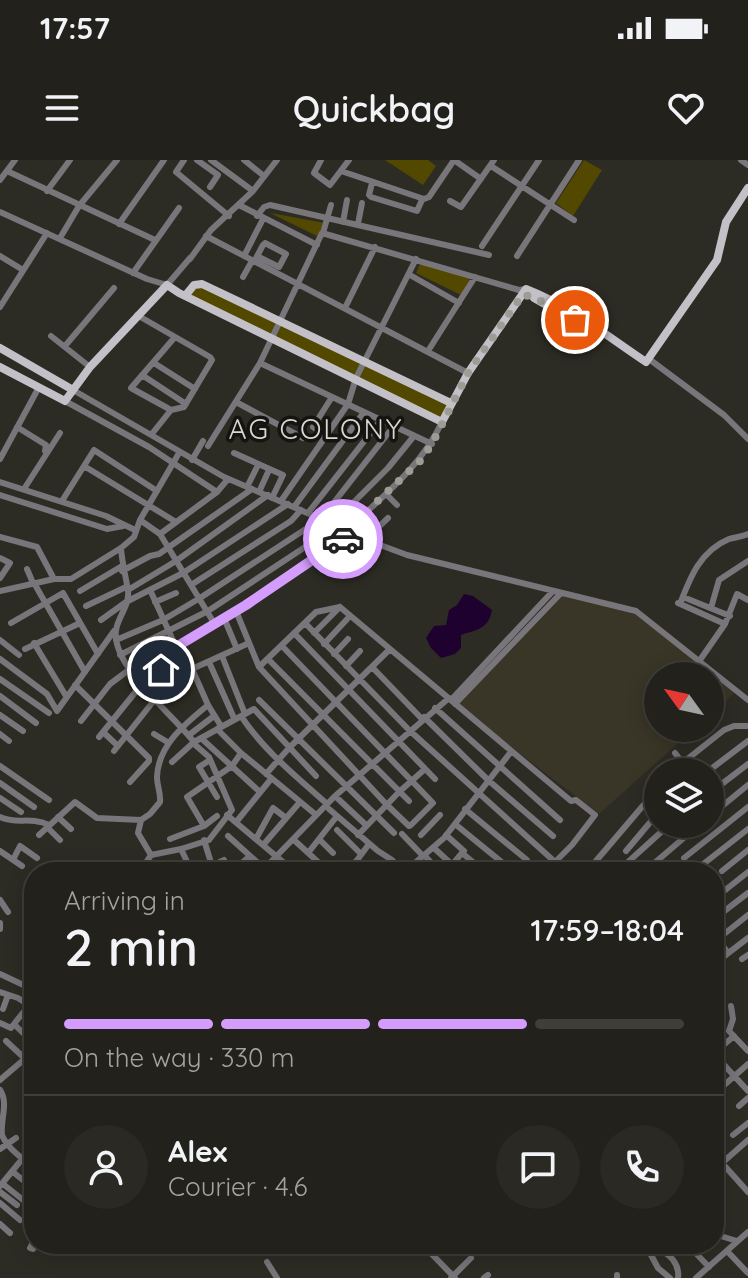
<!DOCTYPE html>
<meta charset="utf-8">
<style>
body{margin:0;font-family:Quicksand,sans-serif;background:#2a2924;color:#f1f3f6;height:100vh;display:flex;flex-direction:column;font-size:30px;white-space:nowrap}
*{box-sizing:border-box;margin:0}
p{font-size:26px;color:#a2a3a3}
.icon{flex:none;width:44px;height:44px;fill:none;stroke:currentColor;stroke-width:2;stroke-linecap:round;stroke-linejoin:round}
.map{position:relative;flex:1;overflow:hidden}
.sheet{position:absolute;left:24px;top:702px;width:700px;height:392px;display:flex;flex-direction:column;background:#22211b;border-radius:32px;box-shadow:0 4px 20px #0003,0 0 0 2px #3f3e3a}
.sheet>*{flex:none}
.needle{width:52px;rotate:303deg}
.tools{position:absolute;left:644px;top:502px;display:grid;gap:16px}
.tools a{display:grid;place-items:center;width:80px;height:80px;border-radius:50%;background:#22211b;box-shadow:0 4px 20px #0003,0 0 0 2px #3f3e3a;font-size:40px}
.pin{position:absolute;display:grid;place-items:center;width:68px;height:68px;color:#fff;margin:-34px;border:4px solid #fff;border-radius:50%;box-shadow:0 2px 8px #0007}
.courier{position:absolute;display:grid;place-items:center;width:80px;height:80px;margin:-40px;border:6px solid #d49cfc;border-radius:50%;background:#fff;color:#222;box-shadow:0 2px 10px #0007}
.head em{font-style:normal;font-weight:600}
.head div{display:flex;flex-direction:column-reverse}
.head{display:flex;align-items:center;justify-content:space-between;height:136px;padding:0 40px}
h1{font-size:52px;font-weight:600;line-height:60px}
.bar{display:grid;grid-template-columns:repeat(4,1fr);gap:12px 8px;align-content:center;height:96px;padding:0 40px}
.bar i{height:10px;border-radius:6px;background:#3f3e3a}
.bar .on{background:#d49cfc}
.bar p{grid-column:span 4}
.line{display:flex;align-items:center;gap:20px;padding:0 40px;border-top:2px solid #3f3e3a}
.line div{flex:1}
.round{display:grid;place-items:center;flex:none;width:84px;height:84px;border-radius:42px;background:#2a2924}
.status{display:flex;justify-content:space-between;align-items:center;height:56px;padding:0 40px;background:#22211b;direction:ltr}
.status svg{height:22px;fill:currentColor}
header{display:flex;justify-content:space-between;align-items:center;height:104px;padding:0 40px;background:#22211b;font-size:36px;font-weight:600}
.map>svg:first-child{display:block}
.built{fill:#393627}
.green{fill:#524800}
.water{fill:#1f0130}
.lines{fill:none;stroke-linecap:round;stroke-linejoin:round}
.minor{stroke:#78767a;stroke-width:6}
.major{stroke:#c4c0c8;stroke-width:8}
.done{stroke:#9d9c95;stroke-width:8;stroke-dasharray:0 14.4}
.route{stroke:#d49cfc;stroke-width:10}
.labels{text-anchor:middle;stroke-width:7;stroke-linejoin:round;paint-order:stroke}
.neighbourhood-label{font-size:28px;letter-spacing:2px;fill:#d9d8d2;stroke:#151411}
</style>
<div class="status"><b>17:57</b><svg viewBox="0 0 49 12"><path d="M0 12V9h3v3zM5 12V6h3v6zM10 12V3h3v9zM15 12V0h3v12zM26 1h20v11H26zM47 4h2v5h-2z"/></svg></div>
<header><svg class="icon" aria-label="menu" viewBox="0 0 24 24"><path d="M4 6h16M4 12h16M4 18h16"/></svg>Quickbag<svg class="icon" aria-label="heart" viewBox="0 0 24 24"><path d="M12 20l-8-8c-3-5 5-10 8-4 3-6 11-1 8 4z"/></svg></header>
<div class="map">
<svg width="748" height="1118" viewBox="0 0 748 1118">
<rect width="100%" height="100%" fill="#2d2c24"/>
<path class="built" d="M560,433L639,454L734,533L710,555V516H658V568H695L599,654L455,544Z"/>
<path class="green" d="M385,0H428L436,6L423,25Z
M584,0L602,10L573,56L556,43Z
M270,53L325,63L319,77Z
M421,102L471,117L461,135L416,113Z
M202,124L451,243L442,262L185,136Z"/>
<path class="water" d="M464,434L473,436L492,450C489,469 476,470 461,475V488L455,494L441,498L431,488L426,478L434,466L446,465L449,450L457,445Z"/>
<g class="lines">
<path class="minor" d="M184,0L176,12L229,56
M197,0L218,15L210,27
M211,0L253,31
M244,0L264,16
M321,0L314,13L330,25L349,0
M454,0L481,19
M741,0L748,5
M491,6L574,60
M7,11L155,80
M341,11L424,39L429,37L454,0
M0,20L15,0
M372,23L369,35L371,37L417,51L422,40
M47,31L70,0
M450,41L461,47L494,0
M239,45L317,85
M0,52L147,119L167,125L190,98
M257,56L264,47L270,45L489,95
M343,62L347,40
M119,64L164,0
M358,64L362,43
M323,73L331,45
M206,76L468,213
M60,78L79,46L117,0
M482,86L539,0
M0,96L23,110
M244,96L263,59
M517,96L579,0
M190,99L211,70L253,31L277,0
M254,102L263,85L265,83L286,94L279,107L257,96
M133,113L179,48
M410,115L459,143
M243,117L252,101
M0,147L47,73
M345,148L375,87
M137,155L210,197L212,200L184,247L171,250L131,228L175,177
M51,176L90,207
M65,186L114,128
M428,191L475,117
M649,199L724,255L748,279
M154,203L195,229
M260,203L432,284
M142,215L186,244
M73,230L224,317L321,359L356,376L407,395L636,451L748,540
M65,241L149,287L217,332
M236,242L303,278
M17,267L46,285L45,291
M151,275L171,250
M326,276L313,267L332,237
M208,286L260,203L322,73L519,130L526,129
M234,293L283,315L272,338
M0,299L39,227
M192,300L203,281
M84,306L176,362
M0,322L106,356L135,370
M247,327L258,305
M24,329L60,273
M259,332L269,310
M386,334L397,345
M0,335L107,369L123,366
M62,341L94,290L157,331
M281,341L348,244L356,218L416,99
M294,347L364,252
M308,353L380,261
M140,360L160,374L214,463
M332,364L388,308L414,276
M347,370C383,336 421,307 442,262
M160,374L217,332L228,319
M0,377L37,387L54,419
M365,380L388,358
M121,388C122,403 126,417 128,431C130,448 113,461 116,479C121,514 172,554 194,582L254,549L316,616
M0,398L10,403L0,418
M27,409L33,423
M122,411L150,396L159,394L252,329
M34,423L85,512
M191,425L291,361L301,350
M128,430L176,401L268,335
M0,431L54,419H71L121,388L134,377L140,360L179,293
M80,431L122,406
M151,432L176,487L193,511L208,545L221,566
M683,437L730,456
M155,442L176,433
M678,443L725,464
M680,444C690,418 700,391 729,379C735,377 742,377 748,374
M86,446L126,427
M340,447L571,641L576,640L595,655L572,685L545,712
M711,448L719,420L748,401
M236,451L259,507L387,645L409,666L411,665L433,643L282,486
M224,458L237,489
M101,460L126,442L183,413L288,344
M11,463L63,433L98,494
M305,463L409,570L555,702
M294,473L435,619
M314,473L340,447
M0,480L19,495
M116,480L163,460L200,438L321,359L393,267
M34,483L66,536
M324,484L350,456
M25,489L80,463
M334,494L348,479
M120,495L208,451L337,366
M222,496L245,554
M0,499L47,534L57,551L114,471
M268,499L409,641
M700,500L725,464L737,434L748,440
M209,502L234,558
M346,506L360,491
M259,507L316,452L340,447
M372,507L422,559
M0,519L49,553
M138,521L184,499
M75,525L149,598V601L130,622
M148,529L249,483
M0,536L36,563
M259,540L394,673
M451,540L553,431
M159,543L185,529
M455,544L561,433
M435,548L560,660
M0,555L23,571
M241,556C264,591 297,617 327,644
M424,557L488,620L553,676
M81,561L110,524L130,509L176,487L246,445L351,373
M217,569L241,593L315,654
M103,572L118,586
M0,574L9,581
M154,574L169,583
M189,575L214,556
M99,577L142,524
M202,579L260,632
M114,591L156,538
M675,593L690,612
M210,600L199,607L217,637
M172,602L194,582
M0,606L49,640
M671,612L724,570L734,566H748
M707,612L748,581
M266,614L289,588L389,490
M0,623L34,647
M710,633L748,604
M335,636L366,665
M0,638L21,652
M329,649L378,691L392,700L402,712
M465,649L527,700L526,709L529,712
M227,655L295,712
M710,656L748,625
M0,657C17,665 29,656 49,665
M58,657L71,669
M237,661L271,619
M455,664L510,709H526
M204,666L187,637L232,606L241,593
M47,667L60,680
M337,670L361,694
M402,674L423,696
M39,675L75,642L97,658L141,660
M358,675L399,632L425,609
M421,675L440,655
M446,675L464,691L462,693L485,712
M228,676L268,712
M257,677L273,648L286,658
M170,679L204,666L217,656
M319,679L333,693
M204,680L212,706
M294,680L329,712
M264,684L300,642
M434,688L460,712
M181,689L192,712
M0,691L22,706
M626,691L658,653
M308,693L337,656
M151,695L138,673L141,660L150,654L160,642C161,633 157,626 157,617C158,585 186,563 208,545
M424,695L440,712
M684,698L748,647
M13,700L20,686L37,698
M356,701L365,712
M576,710L582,705L590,709
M722,711L748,690
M140,712L151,695L181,689L209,680L232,650L209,597L193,583
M199,712L224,700
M217,712L225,707L224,700
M231,712L250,696
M261,712L335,636L449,538
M351,712L352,707L369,684
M422,712L416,702L444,678L510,593
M446,712L462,693
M592,712L590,708L658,628
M617,712L670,664
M644,712L700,664
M686,712L702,705L748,669
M714,739L748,712
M0,740L8,752
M714,759L748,733
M0,763V769
M714,774L728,793
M714,782L748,755
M742,799L748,795
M714,804L748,778
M0,814L34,830
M28,827L34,807
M0,832L18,838L29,845
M731,846L733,859L729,871L748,891
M3,849L8,835
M0,863L11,868L14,864L34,884
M14,864L34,839
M30,866L34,862
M6,881L34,907
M714,893L734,876
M714,894L748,931
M0,920L34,891
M28,921L34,915
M722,927L748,904
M0,930C9,943 0,960 2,975C7,988 23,999 34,1008
M739,946L748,938
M733,975L748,963
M748,980L722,1003L748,1032
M0,989L16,978
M13,1012L34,1029
M3,1024L32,1047
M0,1026L23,998L34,979
M0,1032L17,1045
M0,1043L20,1060
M714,1055L720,1062L719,1076
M0,1064L10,1073
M714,1074L737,1081
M34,1080L30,1088L33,1089L36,1084
M422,1084L455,1118
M687,1084L709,1107
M727,1091L748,1113
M429,1092L438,1084
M267,1102L277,1118
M451,1118L471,1098
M484,1118L488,1115
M617,1118V1115
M670,1118L658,1108L651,1095L656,1089C669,1092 680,1104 678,1118
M696,1118L748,1072"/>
<path class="major" d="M185,136L194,125L202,124L451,243
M534,138L592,171
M0,188L73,230
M646,202L717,100L726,62L748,28
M0,207L65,241L90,207L167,125L179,133L442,262L468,213L526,129C570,146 607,176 646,202"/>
</g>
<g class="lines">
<path class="done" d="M343,379L351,373L347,370L420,301L432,284L468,213L523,134L546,143L575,160"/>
<path class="route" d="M161,510L184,499L176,487L246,445L343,379"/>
</g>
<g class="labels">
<g class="neighbourhood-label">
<text x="316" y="279">AG COLONY</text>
</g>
</g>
</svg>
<div class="tools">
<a><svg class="needle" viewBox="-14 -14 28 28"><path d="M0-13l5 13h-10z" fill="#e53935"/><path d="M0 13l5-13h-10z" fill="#a2a3a3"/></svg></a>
<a><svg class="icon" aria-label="layers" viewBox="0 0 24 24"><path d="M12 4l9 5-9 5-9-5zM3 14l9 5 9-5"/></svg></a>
</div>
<div class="pin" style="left:575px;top:160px;background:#ea580c"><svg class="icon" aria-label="bag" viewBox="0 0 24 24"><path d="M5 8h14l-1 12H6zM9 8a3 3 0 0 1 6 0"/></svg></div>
<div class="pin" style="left:161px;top:510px;background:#1f2937"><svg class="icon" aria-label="home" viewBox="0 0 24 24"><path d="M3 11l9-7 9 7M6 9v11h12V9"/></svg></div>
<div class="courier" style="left:343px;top:379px"><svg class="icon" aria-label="car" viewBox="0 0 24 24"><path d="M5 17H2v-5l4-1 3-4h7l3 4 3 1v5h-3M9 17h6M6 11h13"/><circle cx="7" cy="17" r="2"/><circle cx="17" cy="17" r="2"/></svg></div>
<section class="sheet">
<div class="head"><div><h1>2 min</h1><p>Arriving in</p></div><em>17:59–18:04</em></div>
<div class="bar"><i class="on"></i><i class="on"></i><i class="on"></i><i></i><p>On the way · 330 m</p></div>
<div class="line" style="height:144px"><a class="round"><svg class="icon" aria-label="person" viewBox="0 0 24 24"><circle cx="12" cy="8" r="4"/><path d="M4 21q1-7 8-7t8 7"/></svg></a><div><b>Alex</b><p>Courier · 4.6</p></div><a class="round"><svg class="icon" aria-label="chat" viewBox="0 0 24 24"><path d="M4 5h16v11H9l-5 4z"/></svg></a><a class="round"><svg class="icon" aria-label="phone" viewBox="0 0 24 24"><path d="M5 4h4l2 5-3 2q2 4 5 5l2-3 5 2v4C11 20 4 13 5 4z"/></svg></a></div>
</section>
</div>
